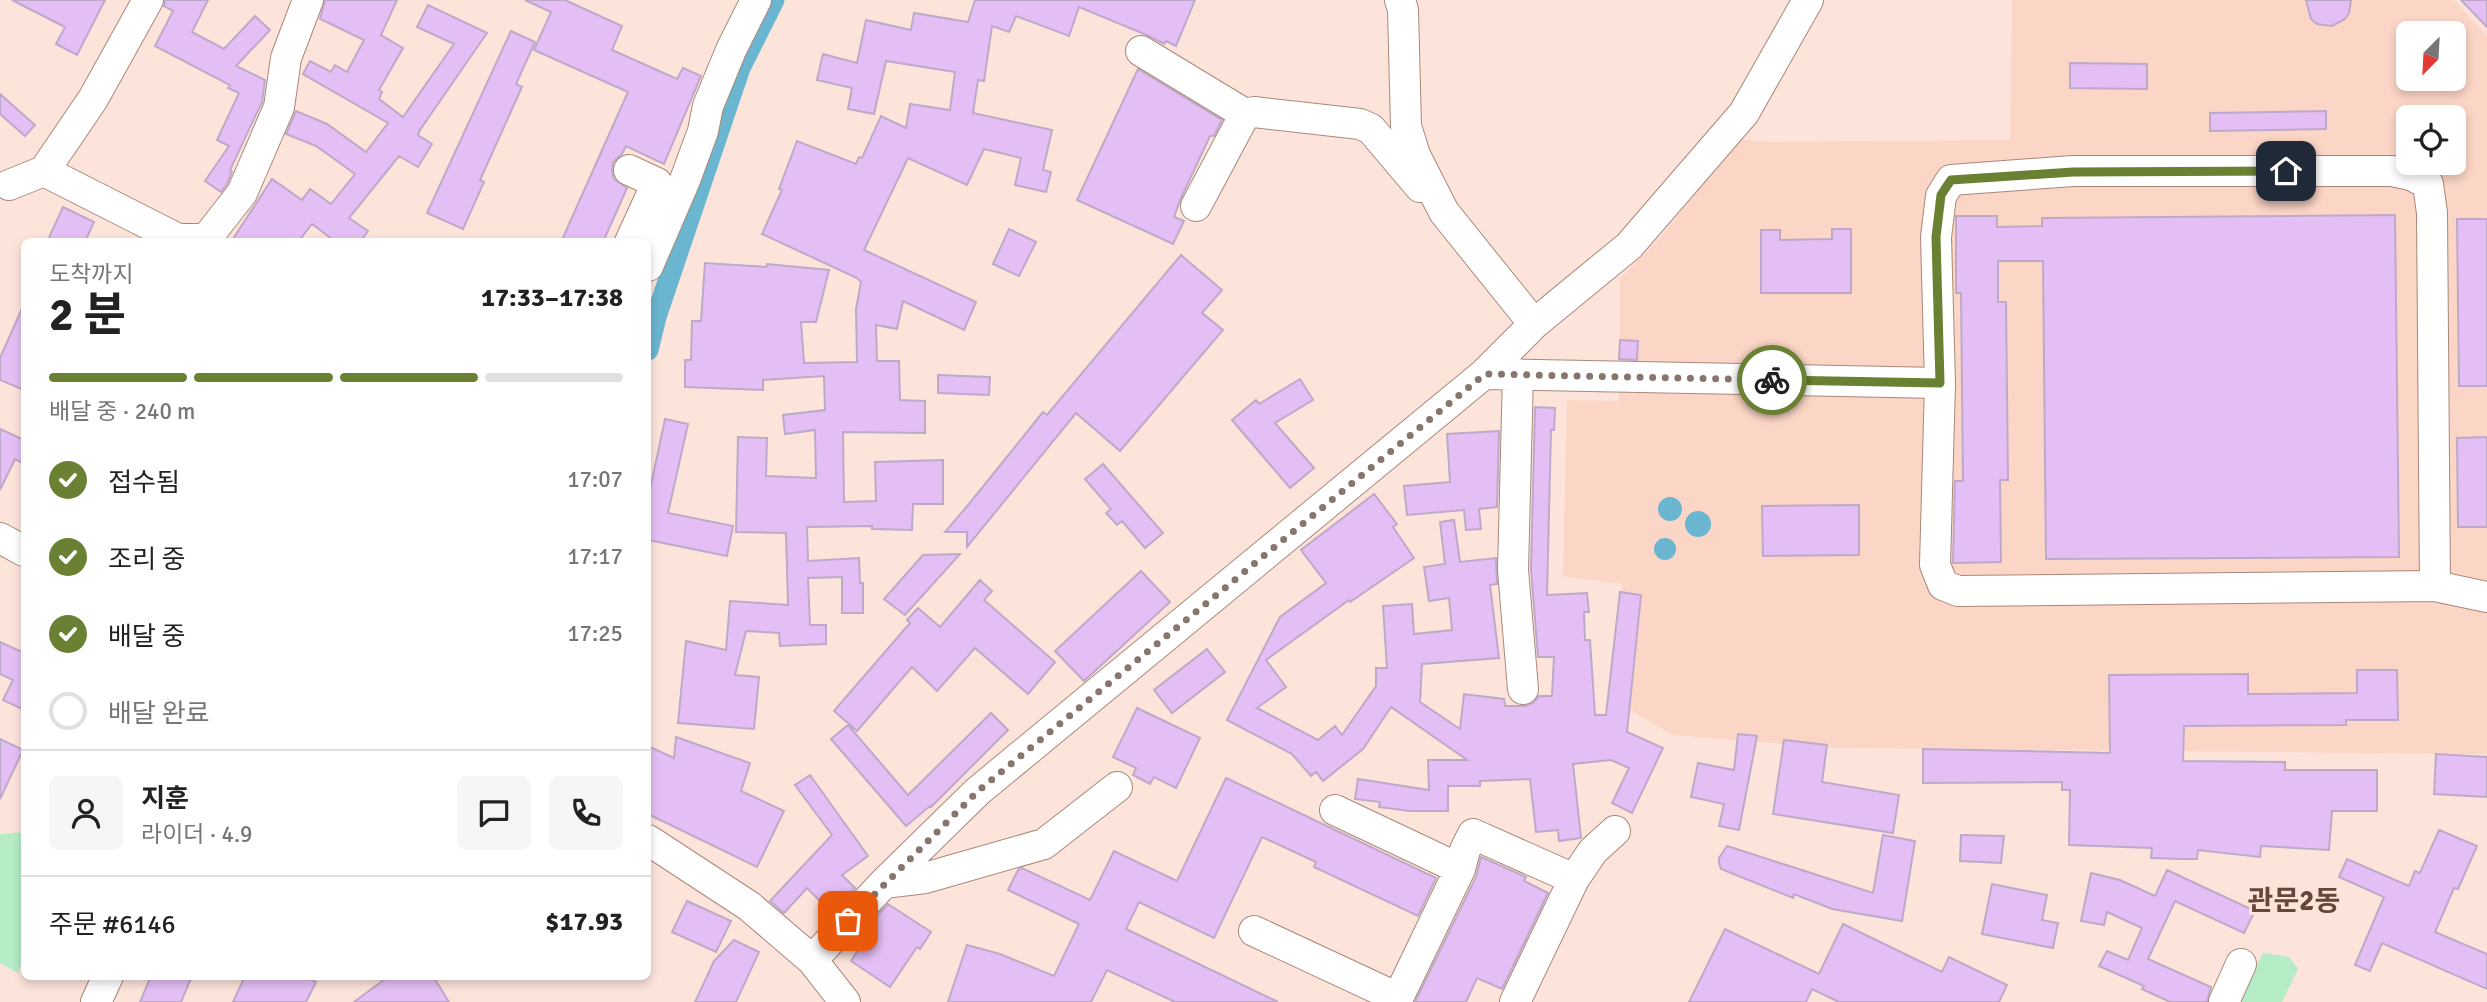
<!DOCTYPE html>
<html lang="ko">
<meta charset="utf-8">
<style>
body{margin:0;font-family:Signika,"Noto Sans KR",sans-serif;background:#f6f6f6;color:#222;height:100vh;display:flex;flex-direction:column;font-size:26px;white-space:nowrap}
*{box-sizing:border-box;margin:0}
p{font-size:23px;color:#767676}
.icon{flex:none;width:38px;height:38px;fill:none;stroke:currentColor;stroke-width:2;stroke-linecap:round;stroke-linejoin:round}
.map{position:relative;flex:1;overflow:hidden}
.panel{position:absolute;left:21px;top:238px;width:630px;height:742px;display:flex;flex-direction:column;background:#fff;border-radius:10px;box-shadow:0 4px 10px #0003}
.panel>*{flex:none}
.needle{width:46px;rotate:204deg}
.fabs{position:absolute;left:2396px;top:21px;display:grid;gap:14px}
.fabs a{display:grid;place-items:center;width:70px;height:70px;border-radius:10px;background:#fff;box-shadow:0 4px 10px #0003;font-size:35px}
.pin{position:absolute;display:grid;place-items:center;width:60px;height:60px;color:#fff;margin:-30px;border-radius:14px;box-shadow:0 4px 10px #0006}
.courier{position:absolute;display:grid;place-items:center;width:70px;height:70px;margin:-35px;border:5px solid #6a8032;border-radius:50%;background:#fff;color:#222;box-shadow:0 2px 9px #0007}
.summary em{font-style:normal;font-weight:700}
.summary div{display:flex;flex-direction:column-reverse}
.summary{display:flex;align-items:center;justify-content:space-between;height:119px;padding:0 28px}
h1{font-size:46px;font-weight:700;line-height:52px}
.bar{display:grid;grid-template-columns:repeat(4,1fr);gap:10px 7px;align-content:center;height:84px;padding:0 28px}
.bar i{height:9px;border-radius:5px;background:#e0e0e0}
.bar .current{background:#6a8032}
.bar p{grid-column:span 4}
.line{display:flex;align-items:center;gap:18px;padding:0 28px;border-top:2px solid #e0e0e0}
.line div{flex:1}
.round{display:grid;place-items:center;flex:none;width:74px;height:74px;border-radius:10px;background:#f6f6f6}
ol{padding:0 28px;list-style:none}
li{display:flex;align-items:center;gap:21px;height:77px}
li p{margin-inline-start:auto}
li .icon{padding:7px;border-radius:50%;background:#6a8032;color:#fff;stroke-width:4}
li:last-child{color:#767676}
li i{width:38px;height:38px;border:4px solid #e0e0e0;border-radius:50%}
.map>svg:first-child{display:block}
.built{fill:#fbd5c6;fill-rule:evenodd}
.green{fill:#b4ecc6}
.water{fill:#6ab5d0}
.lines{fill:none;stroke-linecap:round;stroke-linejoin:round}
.canal{stroke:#6ab5d0;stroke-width:21}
.building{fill:#e4bff5;stroke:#bea9c8;stroke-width:2}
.minor-casing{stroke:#ab8779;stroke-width:32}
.minor{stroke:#fff;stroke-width:30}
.done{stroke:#87756e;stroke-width:7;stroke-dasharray:0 12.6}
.route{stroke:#6a8032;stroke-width:9}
.labels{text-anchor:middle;stroke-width:6;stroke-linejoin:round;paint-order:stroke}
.quarter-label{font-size:28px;font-weight:bold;fill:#66463a;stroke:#fce4db}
</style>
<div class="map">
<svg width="2487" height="1002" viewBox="0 0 2487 1002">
<rect width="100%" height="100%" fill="#fce4db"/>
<path class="built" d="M2012,0H2454L2487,36V754L1835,748L1672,735L1633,711L1614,706L1622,584L1563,576L1567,400L1619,401L1620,278L1653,246L1740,139L1767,142L2010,140ZM2408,33H2454V79H2408ZM2408,117H2454V163H2408Z"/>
<path class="green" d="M24,832V957L18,973L0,963V834Z
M2263,953L2289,957L2298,969L2282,1002H2238Z"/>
<path class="water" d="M765,0H784L776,19L760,12Z
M1658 509a12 12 0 1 1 24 0a12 12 0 1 1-24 0Z
M1685 524a13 13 0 1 1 26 0a13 13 0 1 1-26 0Z
M1654 549a11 11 0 1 1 22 0a11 11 0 1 1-22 0Z"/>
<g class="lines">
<path class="canal" d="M648,350L656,317L740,68L774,0"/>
</g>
<path class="building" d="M12,0H105L77,55L56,44L65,27Z
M165,0H208L192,32L224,49L255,16L270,30L236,66L265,80L262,102L230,170L232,172L227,184L221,192L205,181L229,146L217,140L239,93L228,88L230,85L155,46L173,11L164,6Z
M325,0H397L381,35L403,48L379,90L382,92L379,99L403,117L454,44L417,27L428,5L487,33L420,130L418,135L432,144L418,167L399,156L349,218L368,231L360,242H336L312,224L298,242H231L272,179L302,200L310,189L331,204L355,174L316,146L286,134L296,111L327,124L366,152L388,123L303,74L310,61L331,72L335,65L347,72L364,40L320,19Z
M525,0H565L622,26L612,50L677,79L683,68L701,76L664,164L626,146L622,154L613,162L612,171L614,179L627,188L603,242H561L628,92L534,50L551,12Z
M975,0H1195L1176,46L1166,41L1164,44L1149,36L1079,7L1069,36L1016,16L1009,32L992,26L984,81L978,80L973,113L1052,130L1043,170L1051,172L1046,192L1015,185L1021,158L984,149L967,185L908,158L864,250L976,302L964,330L903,301L897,329L876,325L877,361H899L900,400L925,401V433L843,432L844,502L876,501L875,462L943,460V504H913L912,530L872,529V526L807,527L808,561L859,558L860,583H863V613H842V577L808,578L810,625H826V644L780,646L779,633L746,631L735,675L759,677L754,729L678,723L686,641L726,650L730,601L788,605L786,533L736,532L738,437L767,438L766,476L816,478L815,430L785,434L783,415L825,410L824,376L763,380V390L685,387V360H691L692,321H701L705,263L766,267L767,264L829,270L816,322H801L804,363L857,362L856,309L861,282L857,278L762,234L782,190L779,189L797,141L856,164L859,157L862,158L881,116L906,128L910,104L950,110L955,72L886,61L874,114L848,109L852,88L817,80L823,54L857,63L866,20L911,30L914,13L968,22Z
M2306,0H2351L2349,13L2345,19L2332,26L2317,24L2311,19Z
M2461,0H2487V27Z
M511,31L535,42L516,84L522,87L480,180L484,182L463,229L427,213Z
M2070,63L2147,64V89L2070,88Z
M1138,69L1222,120L1214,136H1210L1181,198L1174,217L1184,221L1173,244L1077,200Z
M0,94L35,125L25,136L0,114Z
M2326,111V129L2210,131V113Z
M63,207L94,222L85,242H47Z
M2395,215L2399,557L2046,559L2043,261H1998V302H2006L2008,480H2000L2001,562L1953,563L1955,481H1963L1961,293H1956V216H1997V227L2042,226V218Z
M2457,219H2487V386H2459Z
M1009,229L1036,242L1019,276L993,264Z
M1832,229H1851V293H1761V230H1780V240L1832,239Z
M1181,255L1222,290L1202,313L1223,330L1120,451L1076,413L967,547V532H945L969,504L1043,412L1047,415Z
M24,304V390L0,380V358Z
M1620,340L1638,341L1637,360L1619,359Z
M938,375L990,377L989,395L938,393Z
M1300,379L1313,400L1275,423L1314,468L1290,488L1232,420L1256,400L1259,404Z
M1535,407L1555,408L1554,430H1551L1547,595L1587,593L1589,612H1584L1585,640H1590L1595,715H1606L1620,592L1641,595L1627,732L1663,748L1632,813L1612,803L1629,768L1611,760L1573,764L1581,838L1559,841L1558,830L1536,832L1530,779L1480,781V786H1448V811H1410L1379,807L1380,802L1355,799L1358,779L1429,790L1428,760H1467L1391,707L1363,749L1323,781L1316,772L1311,776L1292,754L1227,720L1280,617L1326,583L1301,550L1374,494L1397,524L1393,527L1414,558L1350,602L1349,600L1266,660L1286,687L1257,708L1318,740L1335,726L1342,735L1376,686V668H1387L1383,606L1412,604L1414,634L1452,630L1449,598L1429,601L1424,567L1445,564L1440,522L1454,520L1460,562L1496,558L1497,584L1490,585L1499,658L1422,664L1420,702L1460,729L1464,694L1504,699L1505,706H1525L1533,703L1539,696H1552L1554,657H1538L1531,569Z
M665,419L688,424L668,513L733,526L727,556L648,540V499Z
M0,429L24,440V464L15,459L0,490Z
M1499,431L1497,507L1479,509L1481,529L1466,530L1464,510L1407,515L1404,486L1450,482L1447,434Z
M2487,437V527H2458L2457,438Z
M1103,464L1163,533L1145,548L1122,521L1117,525L1106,513L1111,509L1085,479Z
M1859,505V555L1763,556L1762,506Z
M960,554L905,615L884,599L923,555Z
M1141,571L1170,602L1084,681L1055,651Z
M980,580L992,591L984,600L1055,662L1028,694L975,648L937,691L912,667L857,731L834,711L910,623L907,620L918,608L940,627Z
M0,642L24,653V710L3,700L13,680L0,674Z
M1207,649L1225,672L1172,713L1154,690Z
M2357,670H2397L2398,720H2346V725L2184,726L2183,761L2285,762V770H2377V811H2332L2329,850L2261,846L2260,857L2198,850L2197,859H2180L2151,858L2152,848L2069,845L2070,790H2062V782L1923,783V749L2110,753L2109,675L2248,674V694L2357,693Z
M1137,708L1200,738L1176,788L1154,777L1150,784L1133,775L1136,768L1113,757Z
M991,713L1008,730L931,807L930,806L906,826L831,739L848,725L908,795Z
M1738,734L1757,736L1739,830L1719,826L1724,804L1691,797L1698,763L1734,770Z
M676,737L750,763L741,791L784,811L757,867L648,814V746L674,758Z
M0,739L23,750L0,799Z
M1784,740L1827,745L1822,782L1899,795L1893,833L1773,814Z
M2436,754L2487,757V797L2434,794Z
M810,775L868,856L842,875L855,888L832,913L807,888L784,913L770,901L832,835L795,785Z
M1226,778L1436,878L1418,916L1314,867L1316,862L1262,837L1214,938L1139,902L1126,929L1278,1002H1175L1107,970L1091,1002H948L967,945L1000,954L1054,976L1079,924L1008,890L1018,870L1022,868L1090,900L1114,851L1177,881Z
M2439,830L2477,846L2458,889L2454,888L2435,932L2487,954V989L2382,943L2370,971L2355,965L2384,897L2339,877L2347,859L2409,886L2415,871L2420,873Z
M1883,835L1915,841L1902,921L1832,909L1794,894L1793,898L1721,869L1719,863V858L1727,846L1873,893Z
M1961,835L2004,836L2001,863L1960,861Z
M1481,857L1526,877L1524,881L1548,893L1502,989L1477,978L1466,1002H1415L1476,877Z
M2167,870L2255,911L2244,933L2175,901L2148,959L2211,987L2207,1002H2170L2142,989L2144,986L2099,966L2107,951L2128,960L2142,928L2107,912L2104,925L2081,921L2091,873L2120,880L2155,896Z
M1992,884L2047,895L2042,920L2058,923L2053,948L1982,934Z
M687,901L731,921L716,952L672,932Z
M888,904L931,932L920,949L917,947L890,987L851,961L877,921V916Z
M1843,924L1942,972L1949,957L2007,985L1999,1002H1839L1812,989L1806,1002H1689L1725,929L1819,974Z
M734,940L759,952L736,1002H695L714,961Z
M151,976H192L181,1002H140Z
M245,976H304L316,982L306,1002H233Z
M389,976H433L449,1002H354Z"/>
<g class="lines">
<g class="minor-casing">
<path id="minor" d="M1400,0L1403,10L1406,126L1415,155L1444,212L1534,324
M1141,51L1245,114
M629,170L657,183L630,242
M44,171L93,99L148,0
M9,185L44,171L178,239H206L242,193L279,107L286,58L308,0
M1196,206L1245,114L1254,112L1360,124L1371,129L1420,187
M648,266L685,180L703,131L708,106L731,50L756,0
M1484,374L1940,383
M1518,374L1513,570L1523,689
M0,538L24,551
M2435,586L2432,213L2428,184L2411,175L2392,171H2073L1951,180L1941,196L1936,237L1940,383L1935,565L1943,585L1958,591L2435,586L2487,597
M1335,810L1460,869
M648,840L749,906L812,960L845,1002
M884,883L925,878L1044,844L1117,787
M1254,931L1398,998L1460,869L1465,850L1473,834L1574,879
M812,960L884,883L978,791L1484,374L1534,324L1629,246L1744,113L1808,0
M96,1002L108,976
M1515,1002L1574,879L1593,851L1615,831
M2224,1002L2241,964"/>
</g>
<use href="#minor" class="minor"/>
</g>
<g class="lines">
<path class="done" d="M848,921L978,791L1485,374L1772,380"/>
<path class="route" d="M1772,380L1940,383L1936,237L1941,195L1951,180L2073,172L2286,171"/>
</g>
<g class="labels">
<g class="quarter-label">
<text x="2294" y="910">관문2동</text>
</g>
</g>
</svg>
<div class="fabs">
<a><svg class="needle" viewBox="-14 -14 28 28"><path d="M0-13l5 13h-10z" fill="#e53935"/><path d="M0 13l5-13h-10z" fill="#767676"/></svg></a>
<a><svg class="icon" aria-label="locate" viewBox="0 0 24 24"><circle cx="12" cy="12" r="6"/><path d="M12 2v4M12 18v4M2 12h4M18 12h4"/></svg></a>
</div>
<div class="pin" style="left:848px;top:921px;background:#ea580c"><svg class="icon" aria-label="bag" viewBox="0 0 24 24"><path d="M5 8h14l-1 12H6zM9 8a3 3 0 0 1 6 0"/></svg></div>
<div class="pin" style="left:2286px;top:171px;background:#1f2937"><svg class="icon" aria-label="home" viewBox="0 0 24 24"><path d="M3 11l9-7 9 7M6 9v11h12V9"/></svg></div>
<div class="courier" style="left:1772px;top:380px"><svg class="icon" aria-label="bike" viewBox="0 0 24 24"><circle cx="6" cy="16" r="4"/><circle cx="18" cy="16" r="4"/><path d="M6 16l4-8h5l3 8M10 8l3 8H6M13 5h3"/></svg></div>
<section class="panel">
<div class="summary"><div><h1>2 분</h1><p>도착까지</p></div><em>17:33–17:38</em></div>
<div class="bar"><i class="current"></i><i class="current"></i><i class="current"></i><i></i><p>배달 중 · 240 m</p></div>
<ol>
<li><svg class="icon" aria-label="check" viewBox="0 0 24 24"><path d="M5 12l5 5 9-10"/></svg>접수됨<p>17:07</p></li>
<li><svg class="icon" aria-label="check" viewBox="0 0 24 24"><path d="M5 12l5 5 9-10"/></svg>조리 중<p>17:17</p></li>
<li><svg class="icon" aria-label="check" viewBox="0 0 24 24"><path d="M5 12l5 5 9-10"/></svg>배달 중<p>17:25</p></li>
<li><i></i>배달 완료</li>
</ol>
<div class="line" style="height:126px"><a class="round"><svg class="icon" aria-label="person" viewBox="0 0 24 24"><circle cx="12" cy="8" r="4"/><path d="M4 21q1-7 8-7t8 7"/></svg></a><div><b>지훈</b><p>라이더 · 4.9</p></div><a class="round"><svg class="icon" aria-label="chat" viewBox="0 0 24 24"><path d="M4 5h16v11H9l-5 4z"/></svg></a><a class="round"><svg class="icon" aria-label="phone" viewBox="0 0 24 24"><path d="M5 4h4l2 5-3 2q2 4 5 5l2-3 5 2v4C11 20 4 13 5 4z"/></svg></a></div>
<div class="line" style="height:91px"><div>주문 #6146</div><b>$17.93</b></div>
</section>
</div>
